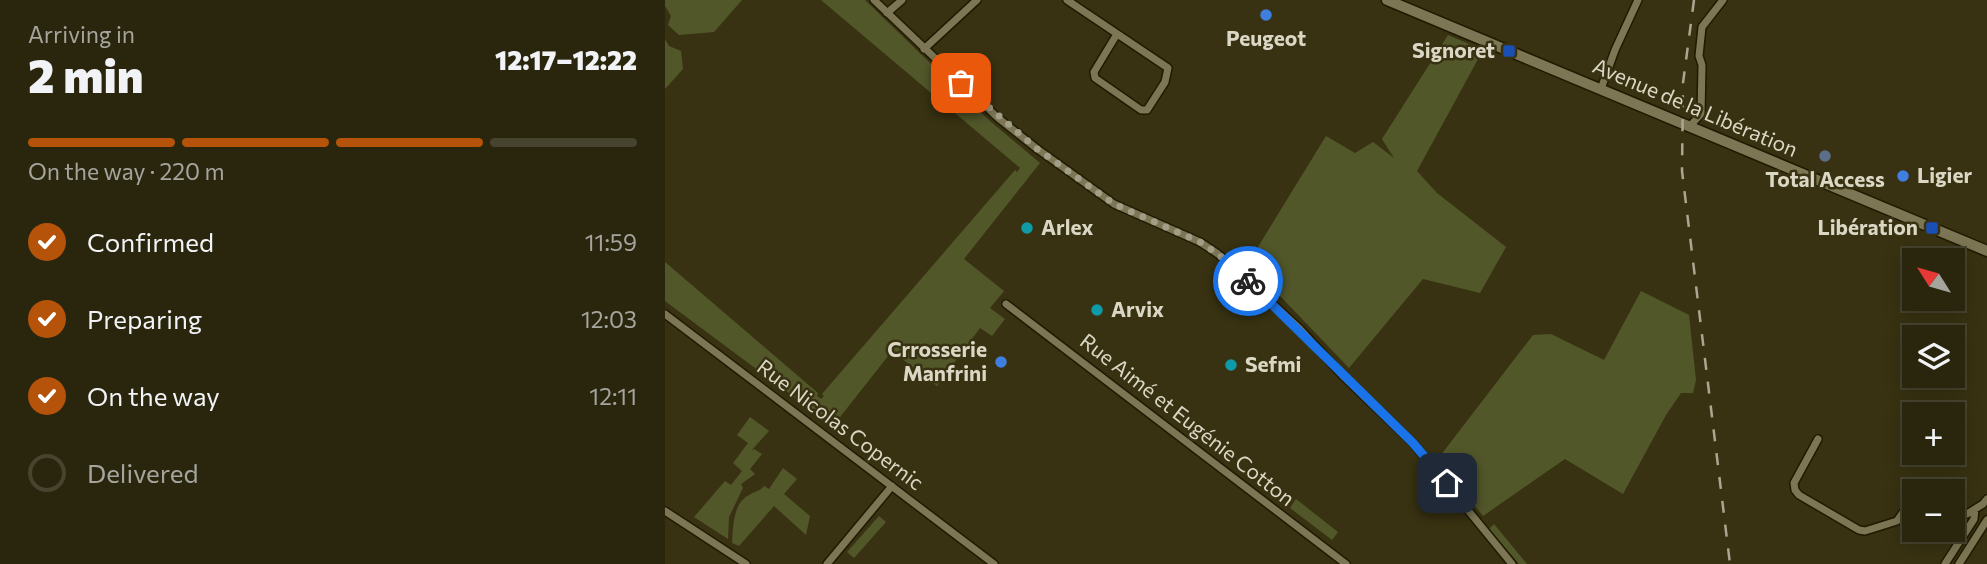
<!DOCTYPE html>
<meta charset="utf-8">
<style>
body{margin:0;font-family:Commissioner,sans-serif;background:#36321c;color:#f1f3f6;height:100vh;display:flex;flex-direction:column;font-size:26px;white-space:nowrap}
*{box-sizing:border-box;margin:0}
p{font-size:23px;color:#a5a59e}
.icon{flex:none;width:38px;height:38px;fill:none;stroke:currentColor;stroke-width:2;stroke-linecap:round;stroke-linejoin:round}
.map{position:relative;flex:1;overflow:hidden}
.drawer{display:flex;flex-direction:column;background:#2a260e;width:665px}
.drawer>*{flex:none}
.needle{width:46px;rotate:307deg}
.tools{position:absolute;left:1237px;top:248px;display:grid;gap:14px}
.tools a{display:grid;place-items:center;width:63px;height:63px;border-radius:0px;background:#2a260e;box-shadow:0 4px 18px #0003,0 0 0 2px #46432e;font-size:35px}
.pin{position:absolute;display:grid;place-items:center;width:60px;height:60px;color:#fff;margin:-30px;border-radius:14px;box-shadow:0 4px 10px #0006}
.courier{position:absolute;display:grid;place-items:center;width:70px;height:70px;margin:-35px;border:5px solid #1a73e8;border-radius:50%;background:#fff;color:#222;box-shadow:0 2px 9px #0007}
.summary em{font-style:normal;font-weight:800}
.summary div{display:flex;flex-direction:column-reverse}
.summary{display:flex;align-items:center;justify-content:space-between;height:119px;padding:0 28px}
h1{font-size:46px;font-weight:800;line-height:52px}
.bar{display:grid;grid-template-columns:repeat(4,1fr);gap:10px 7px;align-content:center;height:84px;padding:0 28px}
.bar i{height:9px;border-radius:5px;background:#46432e}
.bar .selected{background:#b45309}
.bar p{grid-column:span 4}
ol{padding:0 28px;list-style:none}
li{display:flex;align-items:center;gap:21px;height:77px}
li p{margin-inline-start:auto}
li .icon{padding:7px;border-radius:50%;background:#b45309;color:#fff;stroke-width:4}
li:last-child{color:#a5a59e}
li i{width:38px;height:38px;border:4px solid #46432e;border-radius:50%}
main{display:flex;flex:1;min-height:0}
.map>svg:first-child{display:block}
.green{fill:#52572a}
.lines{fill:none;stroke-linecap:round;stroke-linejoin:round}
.street-casing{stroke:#1f1a00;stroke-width:10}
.secondary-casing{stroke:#1f1a00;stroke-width:13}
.street{stroke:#7c7654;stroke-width:7}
.secondary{stroke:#7c7654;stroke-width:10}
.rail{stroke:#aaa690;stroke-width:2.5;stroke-dasharray:12 12;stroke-linecap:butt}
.done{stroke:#a19d86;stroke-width:7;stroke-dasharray:0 12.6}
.route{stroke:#1a73e8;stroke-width:9}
.shop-dot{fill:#3f7fe0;stroke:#383212;stroke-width:2.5}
.transit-dot{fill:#1a4fb4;stroke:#383212;stroke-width:2.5}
.service-dot{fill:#5c6f8a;stroke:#383212;stroke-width:2.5}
.culture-dot{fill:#0f9aa8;stroke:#383212;stroke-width:2.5}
.labels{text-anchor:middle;stroke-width:5;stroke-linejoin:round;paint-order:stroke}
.poi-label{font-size:21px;font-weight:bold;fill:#dad7c4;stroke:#383212;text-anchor:start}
.street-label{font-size:21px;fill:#dad7c4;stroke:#383212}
</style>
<main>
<section class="drawer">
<div class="summary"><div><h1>2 min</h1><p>Arriving in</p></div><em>12:17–12:22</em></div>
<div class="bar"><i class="selected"></i><i class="selected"></i><i class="selected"></i><i></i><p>On the way · 220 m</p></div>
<ol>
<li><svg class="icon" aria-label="check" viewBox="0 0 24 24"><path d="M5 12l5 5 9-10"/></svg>Confirmed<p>11:59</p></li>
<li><svg class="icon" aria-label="check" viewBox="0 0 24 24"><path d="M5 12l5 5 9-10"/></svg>Preparing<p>12:03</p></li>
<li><svg class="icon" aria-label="check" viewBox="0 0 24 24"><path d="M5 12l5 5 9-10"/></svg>On the way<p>12:11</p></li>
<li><i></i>Delivered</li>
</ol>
</section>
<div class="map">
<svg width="1322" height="564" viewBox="0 0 1322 564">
<rect width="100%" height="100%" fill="#383212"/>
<path class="green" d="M0,0H77L49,32L14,35L3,25L6,16L0,6Z
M156,0H200L325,121L375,163L299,259L339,291L325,308L340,319L327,336L315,328L272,386L227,351L168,426L0,301V262L153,393L152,396L156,399L159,396L157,394L350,170L352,172L355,168Z
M783,35L818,50L752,171L772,193L841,247L815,293L758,279L684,368L616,297L580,268L661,136L690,153L708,142L729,158L717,139Z
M0,39L4,46L16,51L18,69L0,89Z
M976,291L1024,315L1031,380L1028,393H1016L1001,415L958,494L900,459L818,516L772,460L868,335L886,334L939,360Z
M85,417L104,431L86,451L89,449L97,454L85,469L90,474L76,484L78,488L64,517L63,539L29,517L60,481L66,485L77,471L68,463L83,443L72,435Z
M118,468L132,479L119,494L145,516L141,535L109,506L74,546L67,543C68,527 68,503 84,495C90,491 94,492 99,486L104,489Z
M631,499L673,532L667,540L625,508Z
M214,516L221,522L189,558L182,552Z
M829,524L862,564H854L824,529Z"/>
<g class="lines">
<g class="street-casing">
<path id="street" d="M209,0L332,117L371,148L449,204L535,242L553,254L635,329L678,376L748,443L847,564
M402,0L503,68L500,82L482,110H476L430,78L429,72L452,34
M222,13L237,0
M259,49L312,0
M936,89L950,50L973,0
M1025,126L1036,114L1037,65L1034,56L1037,27L1058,0
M341,304L681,564
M0,314L329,564
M1153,439L1129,483L1130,490L1134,495L1194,530L1200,531L1232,521L1250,495
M1252,492L1255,487L1262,492
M1288,506L1302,514L1318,504L1322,499
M0,511L81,564
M162,564L227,486
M1280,564L1309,519L1310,509
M1294,564L1322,520"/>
</g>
<g class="secondary-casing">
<path id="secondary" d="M722,0L1322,251"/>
</g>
<use href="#street" class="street"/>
<use href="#secondary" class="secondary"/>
<path class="rail" d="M1029,0L1018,83L1017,171L1065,564"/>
</g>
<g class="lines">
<path class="done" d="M296,83L371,148L449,204L535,242L553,254L583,281"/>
<path class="route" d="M583,281L748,443L782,483"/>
</g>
<g class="shop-dot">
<circle cx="601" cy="15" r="7"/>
<circle cx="1238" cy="176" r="7"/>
<circle cx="336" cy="362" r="7"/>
</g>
<g class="transit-dot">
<rect x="837" y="44" width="14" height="14" rx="3.5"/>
<rect x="1260" y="221" width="14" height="14" rx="3.5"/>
</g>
<circle class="service-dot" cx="1160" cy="156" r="7"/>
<g class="culture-dot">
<circle cx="362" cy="228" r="7"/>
<circle cx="432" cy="310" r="7"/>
<circle cx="566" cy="365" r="7"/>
</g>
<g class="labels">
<g class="poi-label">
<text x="601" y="46" text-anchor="middle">Peugeot</text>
<text x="830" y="58" text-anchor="end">Signoret</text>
<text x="1252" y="183">Ligier</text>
<text x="1160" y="187" text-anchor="middle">Total Access</text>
<text x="376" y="235">Arlex</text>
<text x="1253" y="235" text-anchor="end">Libération</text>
<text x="446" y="317">Arvix</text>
<text x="322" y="357" text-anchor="end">Crrosserie<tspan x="322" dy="24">Manfrini</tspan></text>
<text x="580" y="372">Sefmi</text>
</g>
<g class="street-label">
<text transform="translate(1030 108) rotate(23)" y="7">Avenue de la Libération</text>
<text transform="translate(522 420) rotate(38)" y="7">Rue Aimé et Eugénie Cotton</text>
<text transform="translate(175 425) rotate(37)" y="7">Rue Nicolas Copernic</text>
</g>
</g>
</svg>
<div class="tools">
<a><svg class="needle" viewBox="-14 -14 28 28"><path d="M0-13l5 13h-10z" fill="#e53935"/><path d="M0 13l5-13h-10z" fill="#a5a59e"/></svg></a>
<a><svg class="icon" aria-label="layers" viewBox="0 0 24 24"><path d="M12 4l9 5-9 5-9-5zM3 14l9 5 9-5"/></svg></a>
<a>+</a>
<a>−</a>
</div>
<div class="pin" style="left:296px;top:83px;background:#ea580c"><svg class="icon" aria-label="bag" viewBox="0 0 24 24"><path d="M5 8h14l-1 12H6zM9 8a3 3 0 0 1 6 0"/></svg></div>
<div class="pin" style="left:782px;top:483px;background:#1f2937"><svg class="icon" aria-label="home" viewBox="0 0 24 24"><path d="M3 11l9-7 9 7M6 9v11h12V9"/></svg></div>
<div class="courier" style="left:583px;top:281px"><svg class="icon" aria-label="bike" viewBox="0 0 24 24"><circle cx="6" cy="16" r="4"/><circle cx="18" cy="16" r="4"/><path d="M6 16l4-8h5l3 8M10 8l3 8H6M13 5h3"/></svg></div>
</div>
</main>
